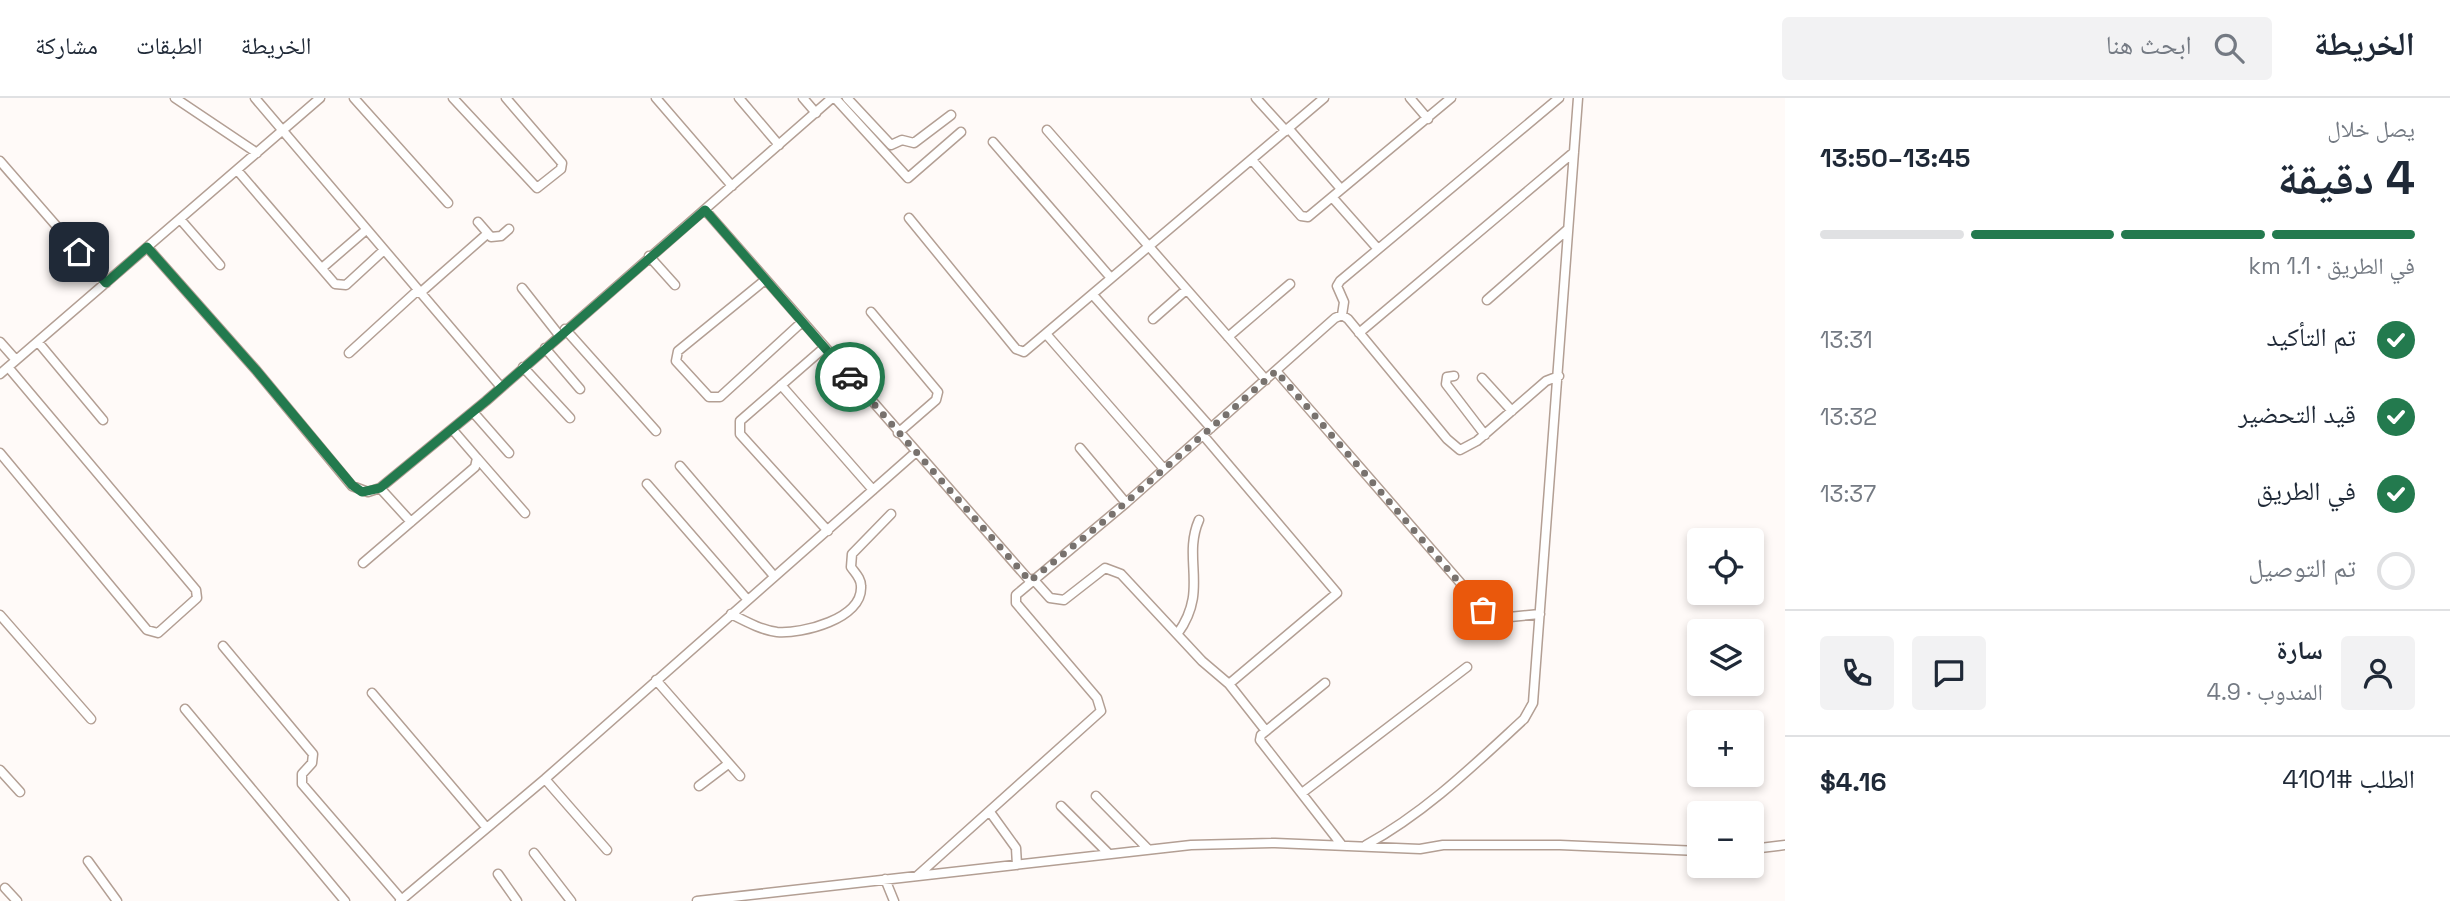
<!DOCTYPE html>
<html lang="ar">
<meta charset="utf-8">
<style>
body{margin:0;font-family:"Space Grotesk","Noto Naskh Arabic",sans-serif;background:#f2f2f3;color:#1f2937;direction:rtl;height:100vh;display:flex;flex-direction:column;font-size:26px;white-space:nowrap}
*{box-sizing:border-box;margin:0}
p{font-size:23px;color:#747a83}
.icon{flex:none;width:38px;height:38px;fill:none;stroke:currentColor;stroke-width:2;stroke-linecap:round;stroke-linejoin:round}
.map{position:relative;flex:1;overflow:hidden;direction:ltr}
.drawer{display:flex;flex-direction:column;background:#fff;width:665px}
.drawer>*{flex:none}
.buttons{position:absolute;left:1687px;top:430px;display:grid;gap:14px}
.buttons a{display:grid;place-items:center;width:77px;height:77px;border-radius:7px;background:#fff;box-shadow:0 4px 10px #0003;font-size:35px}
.pin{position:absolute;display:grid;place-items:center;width:60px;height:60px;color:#fff;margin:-30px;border-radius:14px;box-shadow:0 4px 10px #0006}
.courier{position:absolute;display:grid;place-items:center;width:70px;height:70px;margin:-35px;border:5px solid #237a4e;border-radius:50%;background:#fff;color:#222;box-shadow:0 2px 9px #0007}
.summary em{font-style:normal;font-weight:800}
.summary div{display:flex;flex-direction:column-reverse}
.summary{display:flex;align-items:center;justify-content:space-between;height:119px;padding:0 35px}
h1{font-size:46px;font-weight:800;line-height:52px}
.bar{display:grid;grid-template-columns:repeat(4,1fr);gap:10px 7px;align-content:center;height:84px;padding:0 35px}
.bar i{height:9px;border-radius:5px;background:#e0e1e3}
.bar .current{background:#237a4e}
.bar p{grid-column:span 4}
.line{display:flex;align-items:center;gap:18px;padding:0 35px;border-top:2px solid #e0e1e3}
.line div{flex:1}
.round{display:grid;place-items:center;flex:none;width:74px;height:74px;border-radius:7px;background:#f2f2f3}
ol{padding:0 35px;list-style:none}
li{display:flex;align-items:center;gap:21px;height:77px}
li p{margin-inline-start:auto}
li .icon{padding:7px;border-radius:50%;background:#237a4e;color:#fff;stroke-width:4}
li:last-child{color:#747a83}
li i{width:38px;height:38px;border:4px solid #e0e1e3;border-radius:50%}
header{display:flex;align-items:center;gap:42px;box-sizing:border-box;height:98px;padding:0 35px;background:#fff;border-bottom:2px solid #e0e1e3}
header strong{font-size:33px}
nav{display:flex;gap:38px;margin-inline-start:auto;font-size:24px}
.search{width:490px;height:63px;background:#f2f2f3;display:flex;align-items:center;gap:18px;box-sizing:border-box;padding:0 24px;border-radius:7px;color:#747a83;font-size:26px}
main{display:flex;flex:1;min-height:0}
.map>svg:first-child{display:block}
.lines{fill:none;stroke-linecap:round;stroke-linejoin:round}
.street-casing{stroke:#b39f94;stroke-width:11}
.street{stroke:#fff;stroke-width:8}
.done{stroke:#78726e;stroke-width:7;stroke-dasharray:0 12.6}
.route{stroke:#237a4e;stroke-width:9}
</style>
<header>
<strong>الخريطة</strong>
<div class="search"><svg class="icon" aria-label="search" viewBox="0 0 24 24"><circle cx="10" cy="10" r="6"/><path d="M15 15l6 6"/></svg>ابحث هنا</div>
<nav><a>الخريطة</a><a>الطبقات</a><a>مشاركة</a></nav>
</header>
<main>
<section class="drawer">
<div class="summary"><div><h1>4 دقيقة</h1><p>يصل خلال</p></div><em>13:45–13:50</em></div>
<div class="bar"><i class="current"></i><i class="current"></i><i class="current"></i><i></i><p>في الطريق · 1.1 km</p></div>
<ol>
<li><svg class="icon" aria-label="check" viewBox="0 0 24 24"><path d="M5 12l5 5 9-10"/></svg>تم التأكيد<p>13:31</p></li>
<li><svg class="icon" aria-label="check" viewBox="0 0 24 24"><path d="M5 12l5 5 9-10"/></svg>قيد التحضير<p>13:32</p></li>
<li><svg class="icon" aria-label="check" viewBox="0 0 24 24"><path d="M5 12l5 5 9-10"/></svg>في الطريق<p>13:37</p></li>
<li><i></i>تم التوصيل</li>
</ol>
<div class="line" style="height:126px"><a class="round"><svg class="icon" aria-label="person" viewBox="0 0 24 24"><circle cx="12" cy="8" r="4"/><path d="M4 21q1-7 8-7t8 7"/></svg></a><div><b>سارة</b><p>المندوب · 4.9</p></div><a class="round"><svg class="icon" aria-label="chat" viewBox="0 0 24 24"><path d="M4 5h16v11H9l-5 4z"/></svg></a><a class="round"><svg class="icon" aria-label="phone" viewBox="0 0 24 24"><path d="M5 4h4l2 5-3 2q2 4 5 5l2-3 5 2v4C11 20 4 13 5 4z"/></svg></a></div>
<div class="line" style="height:91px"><div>الطلب #4101</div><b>$4.16</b></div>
</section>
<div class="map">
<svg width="1785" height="803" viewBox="0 0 1785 803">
<rect width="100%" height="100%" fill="#fffaf8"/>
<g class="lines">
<g class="street-casing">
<path id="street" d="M175,0L257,55
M255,0L501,289
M354,0L448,105
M453,0L537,90L561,71L562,65L506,0
M656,0L732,88
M739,0L779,47
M803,0L816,15
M835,0L908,80L961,34
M847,0L891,47L902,42L914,45L951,17
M1256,0L1286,33
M1410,0L1428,21
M1289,31L1341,91
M1047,32L1266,282
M993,44L1111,180
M1252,62L1301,118L1308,119L1451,0
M0,63L106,185
M237,72L335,186L346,187L384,152
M1332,99L1378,151
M705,112L1030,483
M909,120L1016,251L1024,254L1324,0
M180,121L220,167
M478,124L491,139L501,138L509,131
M147,149L256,272L352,388L368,394L380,390L486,303L832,0
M649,158L675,187
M322,170L366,132
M765,182L678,253L676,263L709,299H720L802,224
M522,190L559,237
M420,195L487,136
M1093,197L1211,330
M1487,202L1568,131
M871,214L938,294L936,302L898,335
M1342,217L1344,204L1337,188L1340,183L1559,0
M1153,221L1186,192
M565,231L656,333
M1359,235L1574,54
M1047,237L1164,371
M1228,239L1290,186
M0,244L16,262
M38,244L103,322
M825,249L740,323V336L828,433
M545,250L580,291
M349,255L418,192
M523,269L570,320
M1276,273L1491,520
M0,276L320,0
M1454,278L1447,279L1446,286L1485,337
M1482,280L1512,313
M781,287L873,392
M473,314L509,355
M1203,337L1337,495L1229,586
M1080,350L1126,405
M0,355L147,532L158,535L197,500L196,492L8,269
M477,360L525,415
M680,368L774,478
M647,386L747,501
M380,390L411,424
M363,465L475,369L477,360L452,331
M1033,481L1050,500L1064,502L1105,470L1121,476L1202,563L1229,586L1266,633
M731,516C745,523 761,532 777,534C802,536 863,521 861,488C861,480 855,475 851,469L852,456L891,416
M0,517L91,621
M1459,524L1540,516
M1178,535C1209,492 1182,461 1199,422
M223,548L313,656L312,665L302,676V686L402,802
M656,582L740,678
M1325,585L1261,637L1260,642L1341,746
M372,595L486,729
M185,611L345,803
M0,672L20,694
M545,681L607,752
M699,688L728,666
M1302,695L1467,569
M1096,698L1148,751
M1061,708L1109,756
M990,714L1016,750L1017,767
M1366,747C1426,714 1474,667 1524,621L1533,605L1578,0
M1752,751L1785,747
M534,755L571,803
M88,763L117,803
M498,776L517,803
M917,778L1101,613L1097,600L1016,505V497L1126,405L1335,220L1342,217L1348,221L1447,341L1460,352L1477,343L1546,283L1559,278
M885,781L894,803
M5,790L17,803
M400,803L545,681L916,354
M697,803L1191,747L1275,745L1420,751L1443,747H1560L1699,753"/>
</g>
<use href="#street" class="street"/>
</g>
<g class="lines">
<path class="done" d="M850,279L1030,483L1108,420L1276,273L1483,512"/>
<path class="route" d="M79,154L106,185L147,149L256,272L352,387L362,394L380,390L486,303L705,112L850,279"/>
</g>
</svg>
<div class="buttons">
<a><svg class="icon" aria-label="locate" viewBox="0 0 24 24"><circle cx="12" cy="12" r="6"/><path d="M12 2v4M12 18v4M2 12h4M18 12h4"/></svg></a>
<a><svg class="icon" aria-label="layers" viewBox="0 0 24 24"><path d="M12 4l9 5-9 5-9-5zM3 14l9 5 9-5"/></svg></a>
<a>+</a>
<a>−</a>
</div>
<div class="pin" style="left:1483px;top:512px;background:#ea580c"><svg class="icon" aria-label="bag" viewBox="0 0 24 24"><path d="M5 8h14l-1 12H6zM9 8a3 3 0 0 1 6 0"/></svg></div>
<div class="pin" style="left:79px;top:154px;background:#1f2937"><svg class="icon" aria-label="home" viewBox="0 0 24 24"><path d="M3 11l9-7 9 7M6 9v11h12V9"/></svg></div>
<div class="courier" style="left:850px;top:279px"><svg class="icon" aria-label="car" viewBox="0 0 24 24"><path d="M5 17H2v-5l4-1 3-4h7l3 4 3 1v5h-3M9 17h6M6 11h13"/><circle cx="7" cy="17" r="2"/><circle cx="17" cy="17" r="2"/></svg></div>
</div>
</main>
